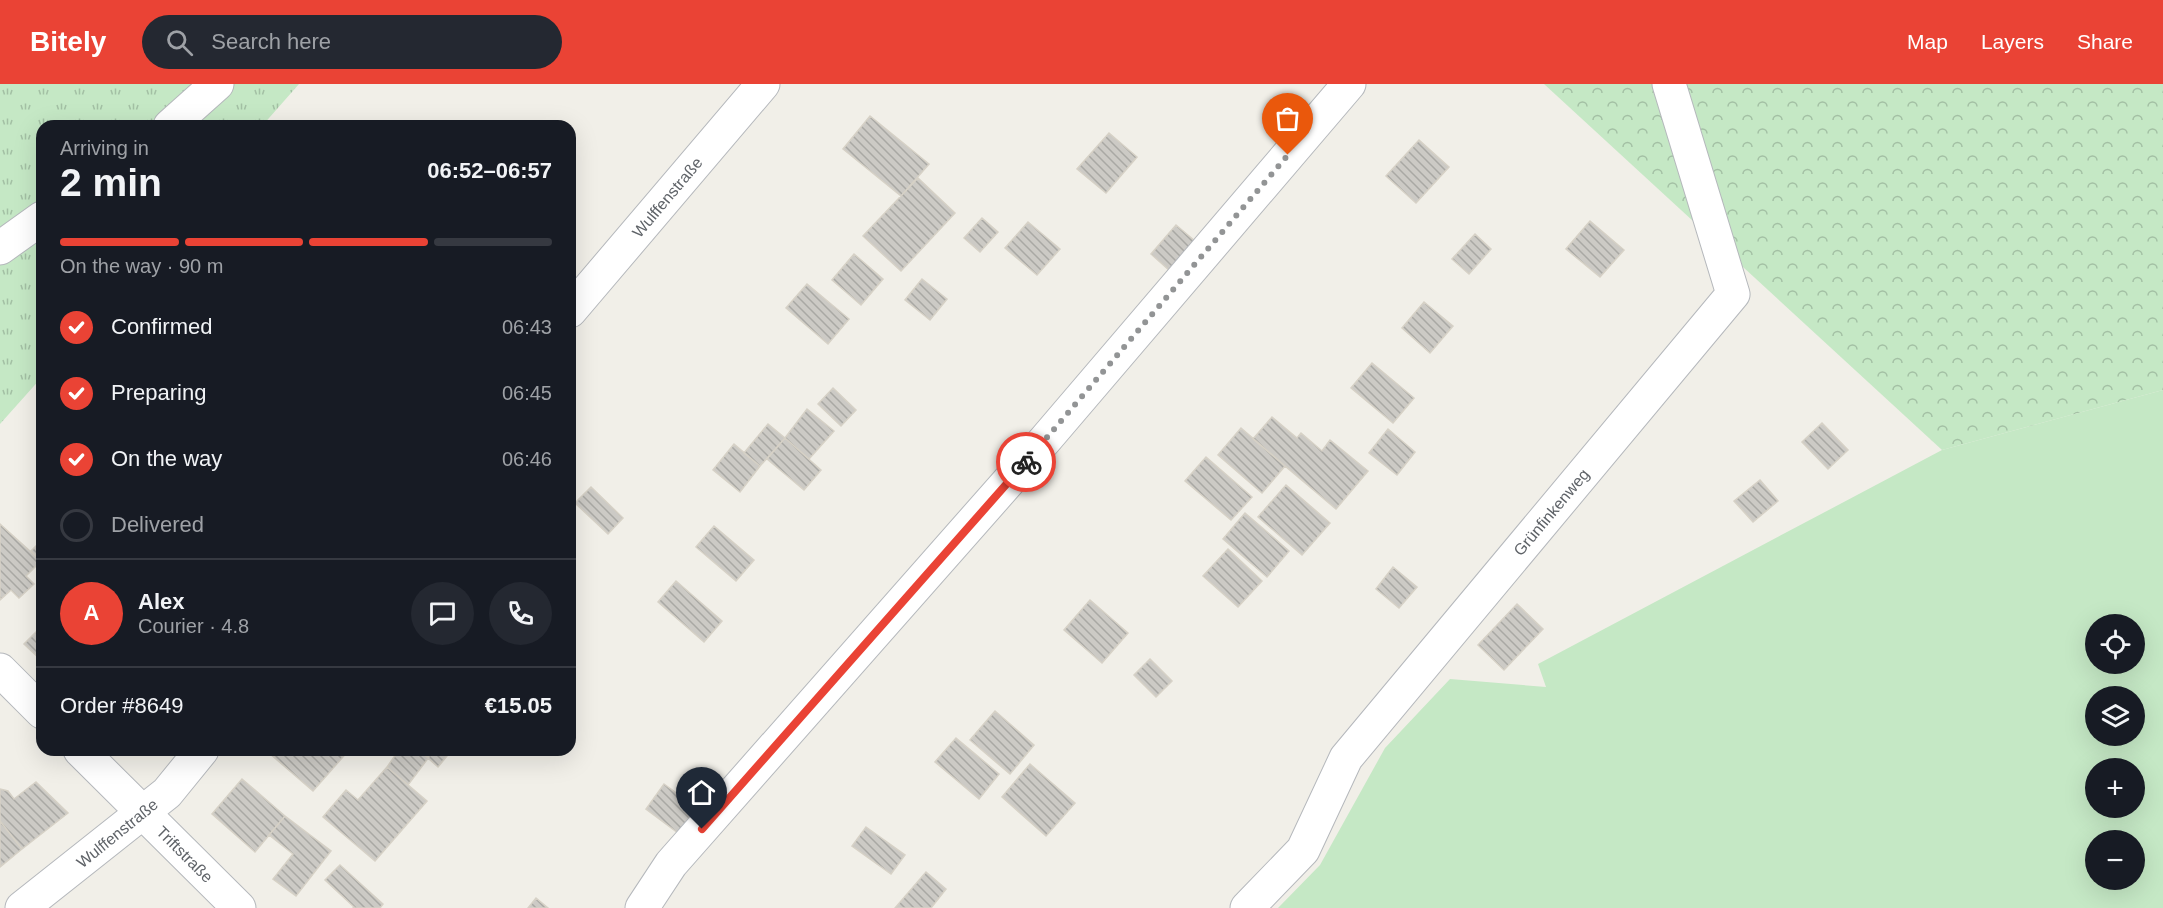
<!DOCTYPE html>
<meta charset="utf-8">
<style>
body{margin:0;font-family:Helvetica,sans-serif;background:#242831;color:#f1f3f6;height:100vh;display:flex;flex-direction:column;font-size:22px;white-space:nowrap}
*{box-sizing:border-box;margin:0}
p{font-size:20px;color:#9ea1a6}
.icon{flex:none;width:33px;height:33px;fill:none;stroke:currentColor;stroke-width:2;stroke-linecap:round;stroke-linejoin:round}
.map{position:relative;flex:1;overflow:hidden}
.drawer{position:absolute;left:36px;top:36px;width:540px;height:636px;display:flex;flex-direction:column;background:#171b24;border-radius:18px;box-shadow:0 6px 24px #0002}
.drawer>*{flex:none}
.controls{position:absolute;left:2085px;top:530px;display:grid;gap:12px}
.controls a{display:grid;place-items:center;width:60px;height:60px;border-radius:50%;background:#171b24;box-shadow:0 6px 24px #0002;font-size:30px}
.pin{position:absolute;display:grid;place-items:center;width:51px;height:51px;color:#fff;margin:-62px -26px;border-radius:50% 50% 50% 0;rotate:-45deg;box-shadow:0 0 6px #0007}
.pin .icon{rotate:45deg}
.courier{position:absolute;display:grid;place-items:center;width:60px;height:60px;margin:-30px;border:4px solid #ea4335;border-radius:50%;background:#fff;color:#222;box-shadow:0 2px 8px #0007}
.summary em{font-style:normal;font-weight:700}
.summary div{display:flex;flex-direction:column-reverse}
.summary{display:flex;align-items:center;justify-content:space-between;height:102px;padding:0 24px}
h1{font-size:39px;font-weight:700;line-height:45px}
.bar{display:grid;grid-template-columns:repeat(4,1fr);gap:9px 6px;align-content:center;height:72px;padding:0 24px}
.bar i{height:8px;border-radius:4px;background:#363941}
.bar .current{background:#ea4335}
.bar p{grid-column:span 4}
.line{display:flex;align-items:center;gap:15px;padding:0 24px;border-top:2px solid #363941}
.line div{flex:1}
.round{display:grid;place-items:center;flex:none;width:63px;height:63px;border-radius:32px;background:#242831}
ol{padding:0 24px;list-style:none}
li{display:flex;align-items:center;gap:18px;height:66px}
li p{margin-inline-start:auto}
li .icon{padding:6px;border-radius:50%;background:#ea4335;color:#fff;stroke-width:4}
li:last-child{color:#9ea1a6}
li i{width:33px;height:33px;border:3px solid #363941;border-radius:50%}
header{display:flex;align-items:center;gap:36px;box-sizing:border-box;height:84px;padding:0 30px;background:#ea4335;color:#fff}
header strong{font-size:28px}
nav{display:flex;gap:33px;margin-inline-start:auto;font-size:21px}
.search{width:420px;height:54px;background:#242831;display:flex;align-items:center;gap:15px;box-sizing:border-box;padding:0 21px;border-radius:33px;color:#9ea1a6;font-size:22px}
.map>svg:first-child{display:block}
.green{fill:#c5e8c5;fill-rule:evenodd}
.forest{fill:url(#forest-crowns)}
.park{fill:url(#park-tufts)}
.building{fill:url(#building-back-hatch);stroke:#d6d1c6;stroke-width:1.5}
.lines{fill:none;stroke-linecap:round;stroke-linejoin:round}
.minor-casing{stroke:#b5b8bc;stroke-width:35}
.minor{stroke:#fff;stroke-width:33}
.done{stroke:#929495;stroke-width:6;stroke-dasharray:0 10.8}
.route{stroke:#ea4335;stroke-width:8}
.labels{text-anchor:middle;stroke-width:4.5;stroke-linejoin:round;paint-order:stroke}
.street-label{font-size:16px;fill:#5f6368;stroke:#fff}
</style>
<header>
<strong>Bitely</strong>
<div class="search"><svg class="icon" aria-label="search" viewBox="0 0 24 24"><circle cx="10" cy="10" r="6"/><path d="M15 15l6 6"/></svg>Search here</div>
<nav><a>Map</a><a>Layers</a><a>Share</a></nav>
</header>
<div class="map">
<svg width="2163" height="824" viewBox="0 0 2163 824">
<defs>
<pattern id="forest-crowns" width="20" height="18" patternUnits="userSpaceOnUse" patternTransform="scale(1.5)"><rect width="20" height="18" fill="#c5e8c5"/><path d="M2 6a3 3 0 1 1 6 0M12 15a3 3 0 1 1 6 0" fill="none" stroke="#a3c0a4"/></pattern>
<pattern id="park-tufts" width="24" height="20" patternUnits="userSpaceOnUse" patternTransform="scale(1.5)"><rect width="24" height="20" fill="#c5e8c5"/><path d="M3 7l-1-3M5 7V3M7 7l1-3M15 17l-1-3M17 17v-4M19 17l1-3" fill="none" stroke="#a3c0a4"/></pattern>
<pattern id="building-back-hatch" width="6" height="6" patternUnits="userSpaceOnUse" patternTransform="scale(1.5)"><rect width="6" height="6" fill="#cccac5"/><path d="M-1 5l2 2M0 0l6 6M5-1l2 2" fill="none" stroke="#a9a8a4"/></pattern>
</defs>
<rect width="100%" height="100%" fill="#f1efe8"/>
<path class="green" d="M2163,306V824H1278L1320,781L1385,664L1450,595L1546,603L1538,580L1942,366ZM2096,540H2134V579H2096ZM2096,612H2134V651H2096ZM2096,684H2134V723H2096ZM2096,756H2134V795H2096Z"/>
<path class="forest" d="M1544,0H2163V306L1942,366Z"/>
<path class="park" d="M0,0H299L262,42H42V293L0,340Z"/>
<path class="building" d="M870,32L929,80L901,112L843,65Z
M1109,49L1137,73L1106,109L1077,85Z
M1419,56L1449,83L1416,119L1386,92Z
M918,94L955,129L901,187L863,152Z
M982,134L998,148L980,168L964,154Z
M1590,137L1624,166L1600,193L1566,165Z
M1028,138L1060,165L1037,191L1005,164Z
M1176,141L1195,157L1170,187L1151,170Z
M1475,150L1491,165L1469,190L1452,175Z
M854,170L883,195L861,221L832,196Z
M922,195L947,215L930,236L905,216Z
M807,200L849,235L828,260L786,224Z
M1424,218L1453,242L1430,269L1402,244Z
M1372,279L1414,314L1393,339L1351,304Z
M833,304L856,326L841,342L818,320Z
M807,325L834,347L809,375L785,354Z
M1272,333L1297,354L1301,349L1322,367L1330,356L1368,387L1336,425L1253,355Z
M1822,339L1848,366L1828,385L1802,358Z
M768,340L785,354L760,382L744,369Z
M1241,344L1285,382L1262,409L1218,371Z
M1388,345L1415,368L1397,391L1369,369Z
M785,354L821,386L804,406L767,375Z
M734,360L760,382L740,408L713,386Z
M1206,373L1252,413L1231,436L1185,397Z
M1760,396L1778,417L1753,438L1734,417Z
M1286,401L1330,439L1302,471L1258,433Z
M591,403L623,434L608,450L575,419Z
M1245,429L1289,467L1267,493L1223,455Z
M0,440L41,477L26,492L34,500L19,514L11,506L0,516Z
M714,442L754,476L736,497L696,463Z
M42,456V478L31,467Z
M1228,465L1262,497L1238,523L1203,492Z
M1393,483L1417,503L1399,524L1376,505Z
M676,497L722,537L704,558L658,518Z
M1090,516L1128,549L1102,579L1064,546Z
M1517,520L1543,545L1504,586L1478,561Z
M36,548L42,553V577L24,560Z
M1150,575L1172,597L1156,613L1134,591Z
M995,627L1034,661L1010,690L970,656Z
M956,654L999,690L979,715L935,678Z
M272,666H349L313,707L269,669Z
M399,666H419L429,673L408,701L387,683Z
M419,666H450L451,667L438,683Z
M1030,680L1075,719L1046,752L1002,713Z
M387,683L427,717L375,777L323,733L346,706L358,716Z
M242,695L285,732L255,768L212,730Z
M36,698L68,729L22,765L0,737V705L8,707L14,715Z
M664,700L697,724L678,749L646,725Z
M285,732L331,767L296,812L273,795L293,770L269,751Z
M0,737L22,765L0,783Z
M866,743L905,771L891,790L852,762Z
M340,781L383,820L380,824H353L354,823L325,796Z
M926,788L946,805L931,824H895Z
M536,814L548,824H528Z"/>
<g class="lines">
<g class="minor-casing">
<path id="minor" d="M170,42L217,0
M0,164L42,134
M570,227L763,0
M0,586L42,628
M80,666L239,824
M22,824L167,709L202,666
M642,824L671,780L1045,356L1349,0
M1247,824L1303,766L1346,674L1733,210L1669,0"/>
</g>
<use href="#minor" class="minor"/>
</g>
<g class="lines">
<path class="done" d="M1026,378L1288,71"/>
<path class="route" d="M702,745L1026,378"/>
</g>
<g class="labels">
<g class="street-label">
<text transform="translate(667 113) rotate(-50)" y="6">Wulffenstraße</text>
<text transform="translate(1551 428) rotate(-50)" y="6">Grünfinkenweg</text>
<text transform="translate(117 749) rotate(-39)" y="6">Wulffenstraße</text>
<text transform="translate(185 770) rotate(45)" y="6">Triftstraße</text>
</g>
</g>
</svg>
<div class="controls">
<a><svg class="icon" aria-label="locate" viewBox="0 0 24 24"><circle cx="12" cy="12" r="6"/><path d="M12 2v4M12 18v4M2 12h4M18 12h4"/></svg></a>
<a><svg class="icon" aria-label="layers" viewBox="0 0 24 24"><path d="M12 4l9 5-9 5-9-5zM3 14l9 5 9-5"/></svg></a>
<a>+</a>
<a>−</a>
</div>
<div class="pin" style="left:1288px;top:71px;background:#ea580c"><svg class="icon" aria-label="bag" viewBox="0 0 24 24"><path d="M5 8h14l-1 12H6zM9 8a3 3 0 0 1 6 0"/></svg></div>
<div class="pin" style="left:702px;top:745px;background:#1f2937"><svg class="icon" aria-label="home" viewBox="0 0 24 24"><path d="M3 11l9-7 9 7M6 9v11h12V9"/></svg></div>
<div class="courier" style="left:1026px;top:378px"><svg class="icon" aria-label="bike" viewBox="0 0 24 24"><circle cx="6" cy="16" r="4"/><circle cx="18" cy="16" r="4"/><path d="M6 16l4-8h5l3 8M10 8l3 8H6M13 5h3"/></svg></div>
<section class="drawer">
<div class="summary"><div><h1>2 min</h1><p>Arriving in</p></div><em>06:52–06:57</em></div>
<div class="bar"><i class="current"></i><i class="current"></i><i class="current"></i><i></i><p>On the way · 90 m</p></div>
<ol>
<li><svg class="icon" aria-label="check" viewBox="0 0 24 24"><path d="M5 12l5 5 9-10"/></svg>Confirmed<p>06:43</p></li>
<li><svg class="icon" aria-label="check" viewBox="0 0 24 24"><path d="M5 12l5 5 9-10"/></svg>Preparing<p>06:45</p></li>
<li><svg class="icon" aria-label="check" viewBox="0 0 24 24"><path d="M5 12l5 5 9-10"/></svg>On the way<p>06:46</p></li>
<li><i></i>Delivered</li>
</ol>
<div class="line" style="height:108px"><b class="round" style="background:#ea4335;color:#fff">A</b><div><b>Alex</b><p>Courier · 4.8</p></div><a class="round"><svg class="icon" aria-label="chat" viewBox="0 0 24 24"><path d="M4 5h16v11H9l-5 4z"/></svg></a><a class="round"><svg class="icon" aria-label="phone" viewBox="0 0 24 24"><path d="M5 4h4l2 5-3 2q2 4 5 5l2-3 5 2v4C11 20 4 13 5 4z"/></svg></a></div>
<div class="line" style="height:78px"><div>Order #8649</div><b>€15.05</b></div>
</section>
</div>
